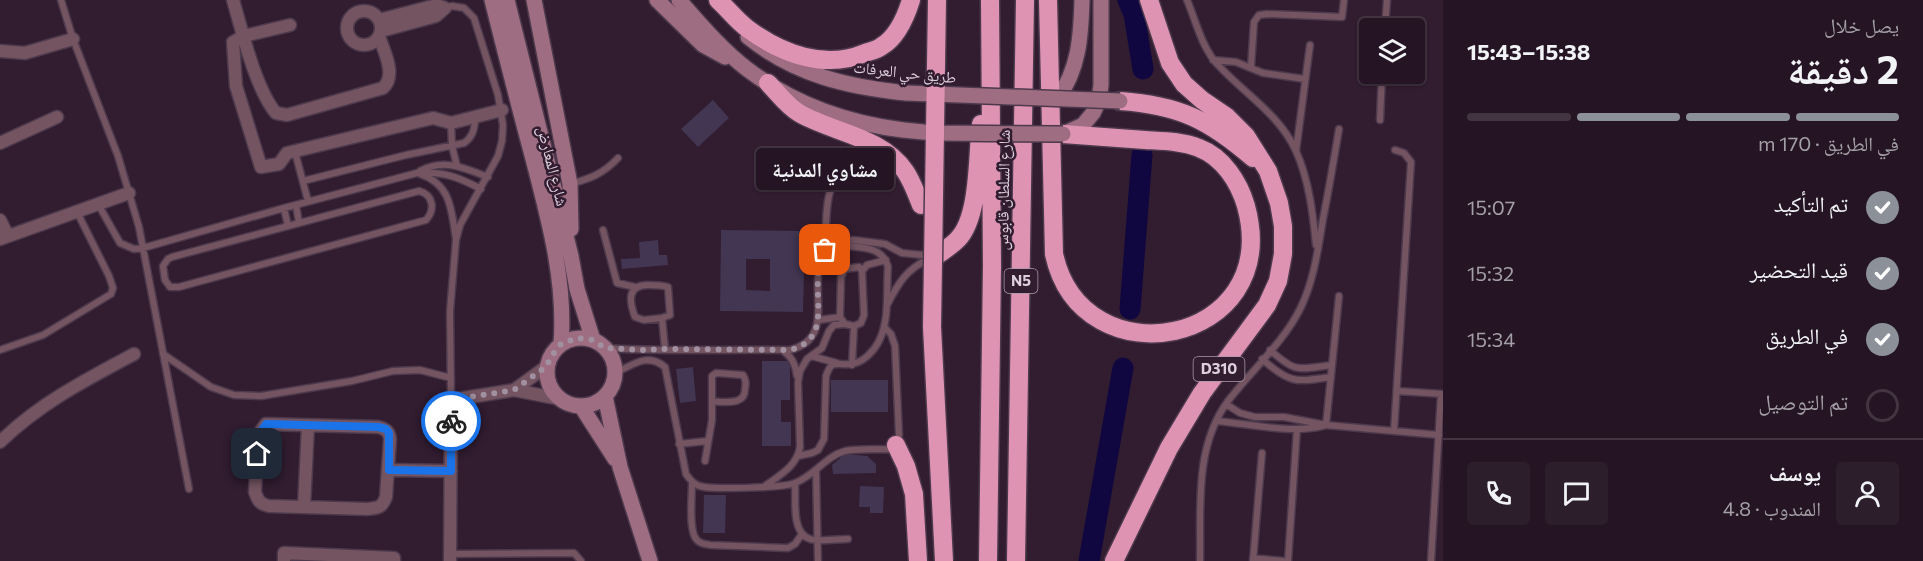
<!DOCTYPE html>
<html lang="ar">
<meta charset="utf-8">
<style>
body{margin:0;font-family:Commissioner,"Noto Naskh Arabic",sans-serif;background:#2d1e2c;color:#f1f3f6;direction:rtl;height:100vh;display:flex;flex-direction:column;font-size:22px;white-space:nowrap}
*{box-sizing:border-box;margin:0}
p{font-size:20px;color:#a39fa6}
.icon{flex:none;width:33px;height:33px;fill:none;stroke:currentColor;stroke-width:2;stroke-linecap:round;stroke-linejoin:round}
.map{position:relative;flex:1;overflow:hidden;direction:ltr}
.side{display:flex;flex-direction:column;background:#251524;width:480px}
.side>*{flex:none}
.controls{position:absolute;left:1359px;top:18px;display:grid;gap:12px}
.controls a{display:grid;place-items:center;width:66px;height:66px;border-radius:6px;background:#251524;box-shadow:0 2px 4px #0004,0 0 0 2px #423441;font-size:30px}
.pin{position:absolute;display:grid;place-items:center;width:51px;height:51px;color:#fff;margin:-26px;border-radius:12px;box-shadow:0 3px 9px #0006}
.courier{position:absolute;display:grid;place-items:center;width:60px;height:60px;margin:-30px;border:4px solid #1a73e8;border-radius:50%;background:#fff;color:#222;box-shadow:0 2px 8px #0007}
.bubble{position:absolute;height:42px;border-radius:6px;background:#251524;box-shadow:0 2px 4px #0004,0 0 0 2px #423441;font-size:20px;font-weight:700;line-height:42px;text-align:center;direction:rtl}
.headline em{font-style:normal;font-weight:700}
.headline div{display:flex;flex-direction:column-reverse}
.headline{display:flex;align-items:center;justify-content:space-between;height:102px;padding:0 24px}
h1{font-size:39px;font-weight:700;line-height:45px}
.bar{display:grid;grid-template-columns:repeat(4,1fr);gap:9px 6px;align-content:center;height:72px;padding:0 24px}
.bar i{height:8px;border-radius:4px;background:#423441}
.bar .current{background:#8c9099}
.bar p{grid-column:span 4}
.line{display:flex;align-items:center;gap:15px;padding:0 24px;border-top:2px solid #423441}
.line div{flex:1}
.round{display:grid;place-items:center;flex:none;width:63px;height:63px;border-radius:6px;background:#2d1e2c}
ol{padding:0 24px;list-style:none}
li{display:flex;align-items:center;gap:18px;height:66px}
li p{margin-inline-start:auto}
li .icon{padding:6px;border-radius:50%;background:#8c9099;color:#fff;stroke-width:4}
li:last-child{color:#a39fa6}
li i{width:33px;height:33px;border:3px solid #423441;border-radius:50%}
main{display:flex;flex:1;min-height:0}
.map>svg:first-child{display:block}
.lines{fill:none;stroke-linecap:round;stroke-linejoin:round}
.river{stroke:#100640;stroke-width:21}
.building{fill:#423652;fill-rule:evenodd}
.lane-casing{stroke:#4d394c;stroke-width:9}
.street-casing{stroke:#4d394c;stroke-width:15}
.secondary-casing{stroke:#4d394c;stroke-width:18}
.highway-casing{stroke:#4d394c;stroke-width:21}
.lane{stroke:#735460;stroke-width:6}
.street{stroke:#735460;stroke-width:12}
.secondary{stroke:#9f6d82;stroke-width:15}
.highway{stroke:#df93b3;stroke-width:18}
.secondary-bridge-casing{stroke:#4d394c;stroke-width:18;stroke-linecap:butt}
.highway-bridge-casing{stroke:#4d394c;stroke-width:21;stroke-linecap:butt}
.secondary-bridge{stroke:#9f6d82;stroke-width:15}
.highway-bridge{stroke:#df93b3;stroke-width:18}
.done{stroke:#a190a0;stroke-width:6;stroke-dasharray:0 10.8}
.route{stroke:#1a73e8;stroke-width:8}
.labels{text-anchor:middle;stroke-width:5;stroke-linejoin:round;paint-order:stroke}
.shield{fill:#311c30;stroke:#aa99a9;stroke-width:1.5}
.shield-label{font-size:15px;font-weight:bold;fill:#decfdd}
.street-label{font-size:16px;fill:#decfdd;stroke:#311c30}
</style>
<main>
<section class="side">
<div class="headline"><div><h1>2 دقيقة</h1><p>يصل خلال</p></div><em>15:38–15:43</em></div>
<div class="bar"><i class="current"></i><i class="current"></i><i class="current"></i><i></i><p>في الطريق · 170 m</p></div>
<ol>
<li><svg class="icon" aria-label="check" viewBox="0 0 24 24"><path d="M5 12l5 5 9-10"/></svg>تم التأكيد<p>15:07</p></li>
<li><svg class="icon" aria-label="check" viewBox="0 0 24 24"><path d="M5 12l5 5 9-10"/></svg>قيد التحضير<p>15:32</p></li>
<li><svg class="icon" aria-label="check" viewBox="0 0 24 24"><path d="M5 12l5 5 9-10"/></svg>في الطريق<p>15:34</p></li>
<li><i></i>تم التوصيل</li>
</ol>
<div class="line" style="height:108px"><a class="round"><svg class="icon" aria-label="person" viewBox="0 0 24 24"><circle cx="12" cy="8" r="4"/><path d="M4 21q1-7 8-7t8 7"/></svg></a><div><b>يوسف</b><p>المندوب · 4.8</p></div><a class="round"><svg class="icon" aria-label="chat" viewBox="0 0 24 24"><path d="M4 5h16v11H9l-5 4z"/></svg></a><a class="round"><svg class="icon" aria-label="phone" viewBox="0 0 24 24"><path d="M5 4h4l2 5-3 2q2 4 5 5l2-3 5 2v4C11 20 4 13 5 4z"/></svg></a></div>
</section>
<div class="map">
<svg width="1443" height="561" viewBox="0 0 1443 561">
<rect width="100%" height="100%" fill="#311c30"/>
<g class="lines">
<path class="river" d="M1128,0L1134,14L1143,69
M1130,309L1142,155
M1089,561L1123,368"/>
</g>
<path class="building" d="M713,100L729,118L698,147L681,129Z
M721,230L805,231L803,312L720,311ZM746,259H770V291L746,290Z
M658,240L659,255H667L668,265L622,269L621,259L640,258L639,242Z
M762,361H790V400H781V422H791V446H762Z
M693,367L696,401L680,403L676,369Z
M831,380H888V412H831Z
M845,454L867,456L876,464V473L833,474L832,465Z
M860,486L884,487L883,513H870V507H859Z
M704,495H726L725,533H703Z"/>
<g class="lines">
<g class="lane-casing">
<path id="lane" d="M61,0L73,39L118,156L139,227L189,489
M1187,0C1196,21 1202,49 1219,66C1245,94 1280,115 1296,151C1309,180 1313,214 1316,245
M445,8L452,6L464,8L474,18L498,95L503,125L502,141L498,156L460,225L456,240L450,311L451,400
M1385,28L1387,0
M1213,60L1236,62L1263,73L1305,79
M1251,67L1254,22L1259,15L1267,14L1342,17L1344,0
M1380,120L1382,74
M451,123L452,146L457,166
M1296,151L1310,45
M295,152L308,201
M420,171C444,158 464,168 488,177
M420,174C452,185 451,210 456,239
M303,181L406,155L464,143C474,136 474,128 476,117
M571,184C591,178 603,174 618,158
M419,191C434,195 435,210 426,220L179,287H170L165,280L163,266L168,259L172,257Z
M98,204L120,243L134,249L143,248L284,208L417,173C443,171 458,177 481,189
M296,205L299,223
M284,208L288,226
M603,230L617,283L635,287
M825,250C826,238 825,197 832,188C837,182 847,181 854,178
M887,305C898,284 906,269 929,259
M840,317L841,277L845,269L859,267L862,271
M662,318L644,320L635,317C629,301 627,285 648,285C655,285 661,285 668,287L670,315L662,318L665,349
M819,320L840,317L845,324L854,326L861,323L864,315L862,271L867,265L886,260
M605,348C667,352 728,349 790,350C828,340 816,307 818,278C818,269 821,259 825,250L842,242L853,240L885,244L902,253L932,256
M0,350L43,335L111,294L113,288L109,276L77,212
M782,350C792,357 795,363 797,376
M1270,350C1297,374 1298,369 1332,365
M163,354L211,387L234,395L261,396L352,381L393,371L420,370L451,378
M811,356L837,363
M1262,359C1290,384 1296,382 1331,377
M852,365L854,326
M615,373C633,365 647,352 665,367L686,474C691,481 695,486 704,487C717,489 784,488 795,483C814,476 826,456 845,451C859,448 877,450 891,449L896,445L899,435L895,346L891,334L884,327
M1397,391L1443,394
M1226,404L1240,413L1255,417H1284L1326,425L1439,435
M1217,421C1250,424 1291,434 1323,426
M1326,425L1339,296
M1394,431L1411,162L1404,153L1395,150
M679,444L707,441
M798,456L812,453L818,450L824,439L826,376C832,358 837,366 851,364C863,363 874,351 879,341C890,319 886,291 888,267C882,244 857,248 837,245
M705,461L712,420V376L716,373L743,375C746,380 746,383 745,389C745,406 725,401 713,402
M816,470L818,561
M692,483C692,495 688,532 697,540C700,544 706,544 710,545L788,548L795,544L802,534
M795,484C796,500 791,533 810,539C818,542 838,539 848,539
M765,486C780,475 797,466 800,447L798,382L800,371L807,359L822,348L829,331L834,325L845,324
M450,554L574,553L581,561
M1253,558L1283,561
M1200,561C1201,508 1194,447 1228,401C1251,371 1285,341 1301,307C1314,280 1318,249 1323,219C1329,189 1334,159 1339,129
M1253,561L1262,453
M1288,561L1297,429
M1431,561L1441,394"/>
</g>
<g class="street-casing">
<path id="street" d="M233,0C242,31 256,90 276,113L287,115L383,88C397,75 384,52 379,36
M347 28a17 17 0 1 1 34 0a17 17 0 1 1-34 0Z
M379,20L437,5L445,8
M290,25L244,36L233,42L236,86L261,167L279,164L287,153L433,118L451,123L502,110
M381,31L436,16L445,8
M0,51L25,53L73,39
M0,143L57,117
M0,220L8,236
M0,239L129,193
M514,390L547,366
M266,424L378,427C386,429 389,431 390,439L386,497C382,508 378,508 367,509L269,506C260,504 258,501 255,492L258,435Z
M0,442C39,404 85,380 134,354
M389,470L451,471
M304,507L308,425
M284,561V553L394,558V561
M450,561L451,400L514,390L560,399"/>
</g>
<g class="secondary-casing">
<path id="secondary" d="M492,0C505,52 518,103 532,155C548,217 566,280 561,344
M507,0L571,256L577,289L593,340
M534,0L570,184L571,229
M657,0L703,45L725,57
M679,0C700,24 722,50 747,69C793,104 846,123 903,130
M748,37C795,75 848,87 906,93
M1057,99C1079,70 1081,36 1082,0
M1063,134L1083,125L1093,113L1099,100L1101,85V0
M547 372a34 34 0 1 1 68 0a34 34 0 1 1-68 0Z
M605,396L620,467L650,561
M581,406L615,459"/>
</g>
<g class="highway-casing">
<path id="highway" d="M718,0C728,9 737,21 748,29C782,54 825,70 865,53C871,51 877,50 882,46C897,37 906,16 911,0
M1048,0L1054,254C1082,383 1284,346 1246,206C1239,182 1223,157 1199,148C1182,141 1162,141 1145,140C1117,138 1090,136 1063,134
M768,83C778,93 787,106 799,113C833,133 881,136 905,171C912,181 916,193 921,205
M1120,101C1179,105 1209,120 1253,158
M935,257C942,251 952,246 958,239C980,216 977,155 981,124
M896,445L906,466L914,494L918,561
M988,561L992,266L990,0
M1016,561L1025,0
M1114,561L1169,448L1202,393L1267,305L1278,281L1283,254V226L1279,203L1268,171L1246,136L1227,117L1202,100L1184,84L1170,63L1149,0"/>
</g>
<use href="#lane" class="lane"/>
<use href="#street" class="street"/>
<use href="#secondary" class="secondary"/>
<use href="#highway" class="highway"/>
<g class="secondary-bridge-casing">
<path id="secondary-bridge" d="M906,93L1120,101
M903,130L934,133L1063,134"/>
</g>
<g class="highway-bridge-casing">
<path id="highway-bridge" d="M937,0L932,327L944,561"/>
</g>
<use href="#secondary-bridge" class="secondary-bridge"/>
<use href="#highway-bridge" class="highway-bridge"/>
</g>
<g class="lines">
<path class="done" d="M451,421V400L514,390L547,366L550,358L561,344L577,338L593,340L605,348L644,350L665,349L790,350C828,340 816,307 818,278C818,268 821,259 825,250"/>
<path class="route" d="M257,454L258,435L266,424L378,427L386,429L389,433V470L451,471V421"/>
</g>
<g class="labels">
<g class="shield">
<rect x="1004.5" y="269" width="33" height="24" rx="4.5"/>
<rect x="1193.5" y="357" width="51" height="24" rx="4.5"/>
</g>
<g class="shield-label">
<text x="1021" y="286">N5</text>
<text x="1219" y="374">D310</text>
</g>
<g class="street-label">
<text transform="translate(905 72) rotate(6)" y="6">طريق حي العرفات</text>
<text transform="translate(553 166) rotate(76)" y="6">شارع المعارض</text>
<text transform="translate(1003 190) rotate(-89)" y="6">شارع السلطان قابوس</text>
</g>
</g>
</svg>
<div class="controls">
<a><svg class="icon" aria-label="layers" viewBox="0 0 24 24"><path d="M12 4l9 5-9 5-9-5zM3 14l9 5 9-5"/></svg></a>
</div>
<div class="pin" style="left:825px;top:250px;background:#ea580c"><svg class="icon" aria-label="bag" viewBox="0 0 24 24"><path d="M5 8h14l-1 12H6zM9 8a3 3 0 0 1 6 0"/></svg></div>
<div class="pin" style="left:257px;top:454px;background:#1f2937"><svg class="icon" aria-label="home" viewBox="0 0 24 24"><path d="M3 11l9-7 9 7M6 9v11h12V9"/></svg></div>
<div class="courier" style="left:451px;top:421px"><svg class="icon" aria-label="bike" viewBox="0 0 24 24"><circle cx="6" cy="16" r="4"/><circle cx="18" cy="16" r="4"/><path d="M6 16l4-8h5l3 8M10 8l3 8H6M13 5h3"/></svg></div>
<div class="bubble" style="left:756px;top:148px;width:138px">مشاوي المدنية</div>
</div>
</main>
